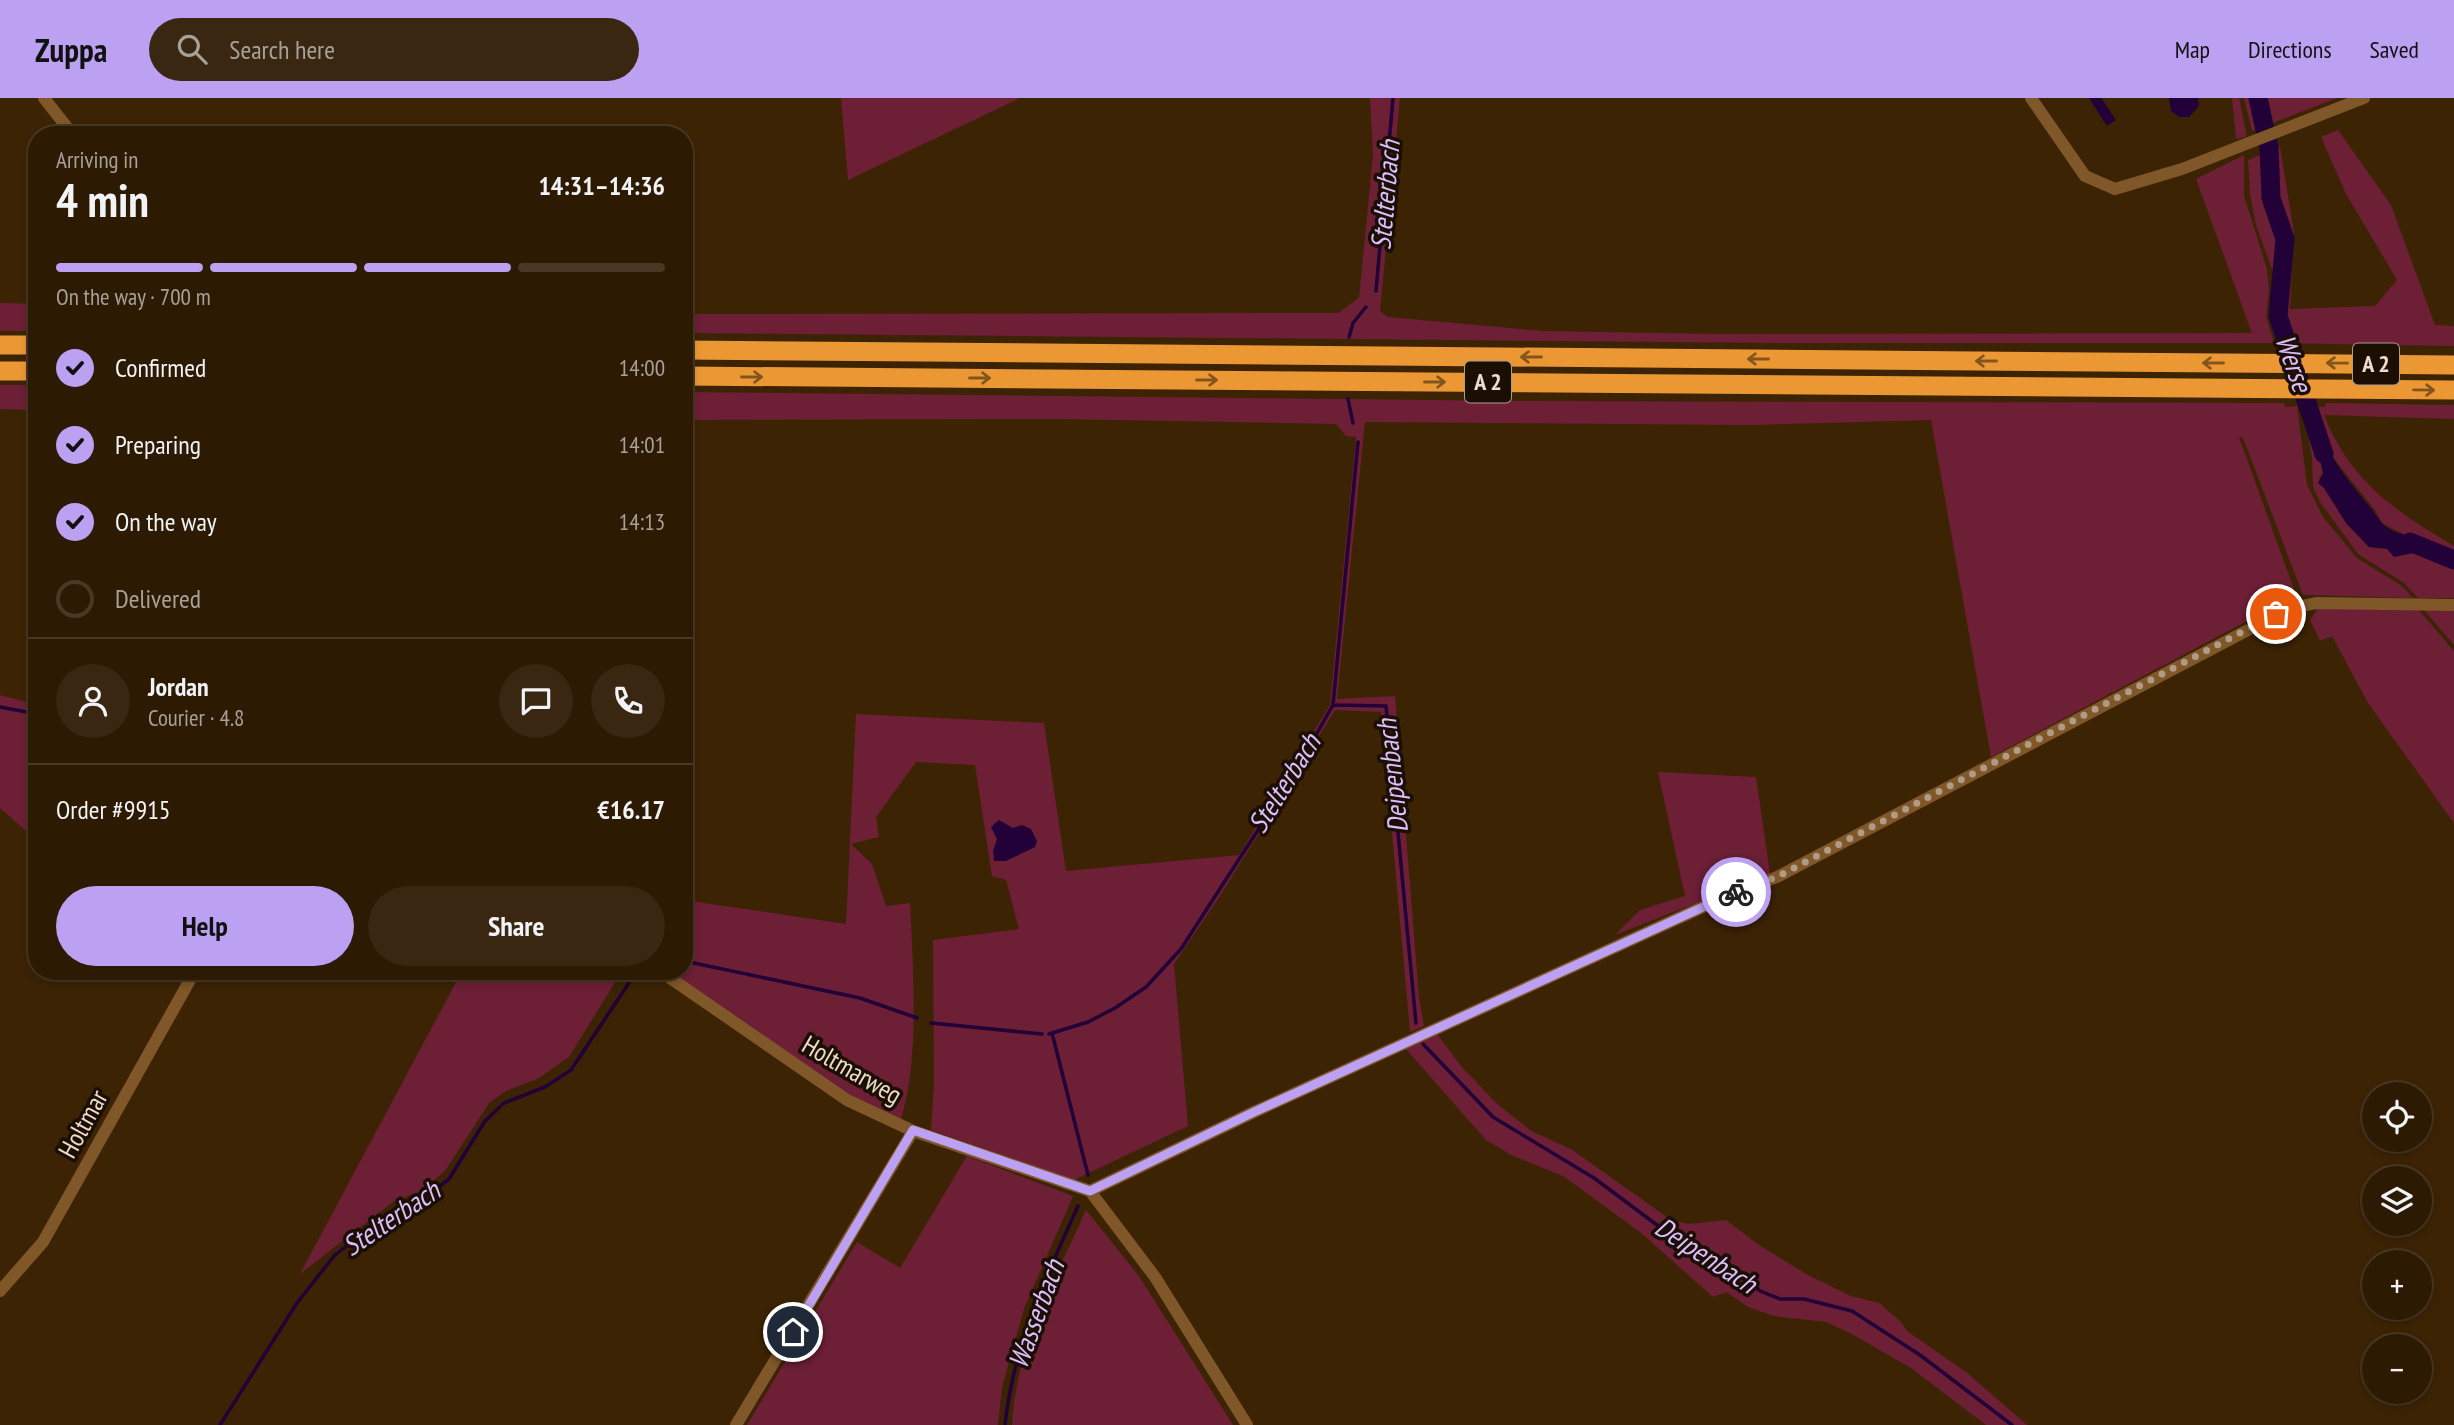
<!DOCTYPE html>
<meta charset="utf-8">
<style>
body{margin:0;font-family:"PT Sans Narrow",sans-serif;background:#392712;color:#f1f3f6;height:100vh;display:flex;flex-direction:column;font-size:26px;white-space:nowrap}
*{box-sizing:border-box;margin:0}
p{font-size:23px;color:#a7a19a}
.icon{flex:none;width:38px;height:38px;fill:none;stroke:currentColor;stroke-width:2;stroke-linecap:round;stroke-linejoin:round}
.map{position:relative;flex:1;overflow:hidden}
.sheet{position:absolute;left:28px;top:28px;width:665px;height:854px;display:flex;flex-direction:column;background:#2d1a03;border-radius:28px;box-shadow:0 4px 10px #0003,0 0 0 2px #483825}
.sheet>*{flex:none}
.buttons{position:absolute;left:2362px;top:984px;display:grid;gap:14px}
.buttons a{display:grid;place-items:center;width:70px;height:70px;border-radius:50%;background:#2d1a03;box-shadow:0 4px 10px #0003,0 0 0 2px #483825;font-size:35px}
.pin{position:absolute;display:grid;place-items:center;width:60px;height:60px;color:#fff;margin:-30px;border:4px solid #fff;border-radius:50%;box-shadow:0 2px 7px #0007}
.courier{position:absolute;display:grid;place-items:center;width:70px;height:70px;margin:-35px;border:5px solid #bca0f2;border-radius:50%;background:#fff;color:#222;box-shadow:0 2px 9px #0007}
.overview em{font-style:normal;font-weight:700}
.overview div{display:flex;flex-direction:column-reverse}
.overview{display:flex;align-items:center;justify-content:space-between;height:119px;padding:0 28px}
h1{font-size:46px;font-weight:700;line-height:52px}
.bar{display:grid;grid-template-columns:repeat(4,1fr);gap:10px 7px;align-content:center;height:84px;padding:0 28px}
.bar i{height:9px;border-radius:5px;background:#483825}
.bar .current{background:#bca0f2}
.bar p{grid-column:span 4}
.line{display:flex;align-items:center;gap:18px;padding:0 28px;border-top:2px solid #483825}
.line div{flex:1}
.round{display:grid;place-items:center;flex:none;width:74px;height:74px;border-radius:37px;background:#392712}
ol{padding:0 28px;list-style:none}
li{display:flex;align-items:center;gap:21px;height:77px}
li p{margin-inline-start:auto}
li .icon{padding:7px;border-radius:50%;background:#bca0f2;color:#111;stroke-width:4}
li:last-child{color:#a7a19a}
li i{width:38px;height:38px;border:4px solid #483825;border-radius:50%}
.primary-button{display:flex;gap:14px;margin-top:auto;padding:14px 28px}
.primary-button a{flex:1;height:80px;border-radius:42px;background:#bca0f2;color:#111;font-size:28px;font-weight:700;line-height:80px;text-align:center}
.primary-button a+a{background:#392712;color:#f1f3f6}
header{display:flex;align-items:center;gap:42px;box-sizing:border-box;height:98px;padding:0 35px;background:#bca0f2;color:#111}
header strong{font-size:33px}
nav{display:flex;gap:38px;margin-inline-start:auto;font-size:24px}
.search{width:490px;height:63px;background:#392712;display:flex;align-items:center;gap:18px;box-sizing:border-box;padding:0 24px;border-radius:38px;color:#a7a19a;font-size:26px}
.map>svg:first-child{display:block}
.green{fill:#6d1f36;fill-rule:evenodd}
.water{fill:#210137}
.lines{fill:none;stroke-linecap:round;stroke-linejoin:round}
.stream{stroke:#210137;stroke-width:3.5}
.river{stroke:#210137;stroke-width:19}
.minor{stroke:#805728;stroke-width:12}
.highway{stroke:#eb9834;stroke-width:19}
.oneway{stroke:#83541c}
.done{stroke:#af9b86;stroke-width:7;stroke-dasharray:0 12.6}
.route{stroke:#bca0f2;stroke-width:9}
.labels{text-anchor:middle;stroke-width:7;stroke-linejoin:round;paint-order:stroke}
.shield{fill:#1b0f04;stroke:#ae9e90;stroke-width:2}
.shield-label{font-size:24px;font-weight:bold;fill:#eddccc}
.street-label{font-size:26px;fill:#eddccc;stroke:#1b0f04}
.water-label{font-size:28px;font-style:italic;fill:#dcbefe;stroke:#1b0f04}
</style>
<header>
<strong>Zuppa</strong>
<div class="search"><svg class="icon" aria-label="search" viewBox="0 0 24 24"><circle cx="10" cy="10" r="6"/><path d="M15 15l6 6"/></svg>Search here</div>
<nav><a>Map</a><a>Directions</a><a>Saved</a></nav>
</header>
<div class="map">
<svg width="2454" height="1327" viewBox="0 0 2454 1327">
<rect width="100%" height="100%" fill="#3c2304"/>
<path class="green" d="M841,0H1020L848,82Z
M1370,0H1400L1380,213L1388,219L1543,233L1719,236L2252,235L2196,81L2244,57V98L2267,171L2269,193L2266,218L2274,245H1776L684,235V216L1338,215L1359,200L1373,57Z
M2232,0H2239L2246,34V39L2236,41Z
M2244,0H2337L2252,33Z
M2338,32L2391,107L2435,227L2454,228V248L2277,245L2269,218L2274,194L2273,174L2256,127L2250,96L2248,62L2280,48L2294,135L2290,211L2375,208L2397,182L2346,96L2321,39Z
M0,205L37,206V233H0Z
M0,287H37V312L0,311Z
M684,294L1531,303L2284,305L2285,309L2297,308L2307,387L2323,419L2357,460L2402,488L2413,500L2303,497L2243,340L2239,339L2296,497L1991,659L1931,322L1751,327L1365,324L1337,601L1395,598L1419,899L1424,928L1410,934L1381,614L1335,612L1220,798L1174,866L1188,1028L1074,1082L931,1032L934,988L933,842L1019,831L1006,782L992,778L975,667L916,664L876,719L879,739L851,746L872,766L886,808L910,805C913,870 920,960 901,1021L853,1000L666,873H684V802L846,826L856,616L1044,625L1066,773L1239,757L1330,607L1356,339L1346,338L1336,326L1057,321L684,322Z
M2326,305L2454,307V321L2324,317C2351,384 2395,413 2454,448V500H2418L2404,485L2358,456L2320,404L2313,389L2312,359L2302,308L2325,309ZM2322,337L2334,361L2375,412L2382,425L2432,451L2369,449L2346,425L2319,380L2323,376L2315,339Z
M2318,510H2417L2454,553V725L2368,605L2332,538L2320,543L2310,522Z
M2423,511H2454V547Z
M0,597L37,607V743L0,710Z
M1658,674L1756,679L1770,776L1615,837L1640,812L1685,798Z
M462,873H622L569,959L539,980L506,993L489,1005L445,1073L421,1093L393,1104L300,1176Z
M1437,936L1462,969L1497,1006L1533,1034L1571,1051L1671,1122L1688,1126L1726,1122L1759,1147L1808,1177L1851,1198L1879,1205L1900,1223L1907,1233L1966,1274L2027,1327H1986L1911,1270L1850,1235L1826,1224L1774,1218L1748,1209L1727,1194L1713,1199L1640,1134L1563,1078L1511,1057L1486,1042L1405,950Z
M967,1058L1073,1098L1024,1211L1002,1289L998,1327H747L857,1144L900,1170Z
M1086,1112L1139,1178L1233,1327H1012C1015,1252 1056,1179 1086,1112Z"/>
<path class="water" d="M2089,0H2101L2116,22L2107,28Z
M2169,0H2198L2199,8L2189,19H2179L2171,13Z
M2315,333C2325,338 2327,350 2333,359C2346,383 2366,402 2381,424C2392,438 2420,437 2433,451L2394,459L2387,451L2369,449L2346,425L2324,390L2318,385L2323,375Z
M999,722L1013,730L1022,727L1031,731L1037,743L1035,749L1006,763H994L993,753L997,741L991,729Z"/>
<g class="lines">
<path class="stream" d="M1376,193L1393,0
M1349,239L1353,225L1366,209
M1348,301L1353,325
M1333,607L1386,608L1416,925
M0,609L37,616
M684,863L860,900L917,920
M931,925L1042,936
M1052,935L1088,1077
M1049,936L1088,924L1115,910L1146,889L1181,851L1289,684L1333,607L1358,344
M1423,946L1493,1019L1594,1080L1661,1130L1707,1152L1719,1167L1737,1171L1760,1193L1780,1201H1804L1852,1213L1920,1257L2012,1327
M220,1327L297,1205L334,1158L387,1116L428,1097L449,1081L485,1023L504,1005L545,989L571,972L637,873
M1005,1327C1013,1249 1046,1179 1078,1108"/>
<path class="river" d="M2258,0L2269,50L2271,100L2285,141L2278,218L2324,356
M2410,444L2454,462"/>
<path class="minor" d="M44,0L73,37
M2031,0L2085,78L2115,91L2182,71L2364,0
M660,873L847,1002L913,1033L1090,1093L1155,1179L1247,1327
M1090,1093L1254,1014L1727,798L1777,779L2288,511L2316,505L2454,507
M0,1193L43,1144L195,873
M736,1327L913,1033"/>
<path class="highway" d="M0,247H37
M684,252L2454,267
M0,273H37
M684,278L2454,292"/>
</g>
<defs><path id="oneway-shaft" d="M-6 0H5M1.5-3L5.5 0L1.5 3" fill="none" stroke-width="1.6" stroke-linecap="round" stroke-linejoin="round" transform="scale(1.75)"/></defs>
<g class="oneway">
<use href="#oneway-shaft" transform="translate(1531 259) rotate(-180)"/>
<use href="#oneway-shaft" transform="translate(1758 261) rotate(-180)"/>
<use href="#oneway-shaft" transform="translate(1986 263) rotate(-180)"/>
<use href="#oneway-shaft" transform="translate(2213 265) rotate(-180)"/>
<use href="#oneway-shaft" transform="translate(2337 265) rotate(-179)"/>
<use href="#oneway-shaft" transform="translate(752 279)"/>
<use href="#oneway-shaft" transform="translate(980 280)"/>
<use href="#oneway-shaft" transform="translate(1207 282)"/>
<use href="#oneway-shaft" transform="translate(1435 284)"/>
<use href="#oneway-shaft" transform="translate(2424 292) rotate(1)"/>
</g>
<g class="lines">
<path class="done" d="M1736,794L1777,779L2276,516"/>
<path class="route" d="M793,1234L913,1032L1090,1093L1254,1014L1736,794"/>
</g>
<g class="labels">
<g class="shield">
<rect x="2353" y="245.5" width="46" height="41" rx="5"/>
<rect x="1465" y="263.5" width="46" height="41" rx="5"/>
</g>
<g class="shield-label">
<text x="2376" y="274">A 2</text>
<text x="1488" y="292">A 2</text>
</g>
<g class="street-label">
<text transform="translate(852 972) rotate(30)" y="9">Holtmarweg</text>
<text transform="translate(83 1026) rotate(-61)" y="9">Holtmar</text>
</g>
<g class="water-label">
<text transform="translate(1385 97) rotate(-85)" y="10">Stelterbach</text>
<text transform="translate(2294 265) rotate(71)" y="10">Werse</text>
<text transform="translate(1392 678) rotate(-96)" y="10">Deipenbach</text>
<text transform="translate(1284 685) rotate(-58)" y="10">Stelterbach</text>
<text transform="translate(391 1120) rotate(-34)" y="10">Stelterbach</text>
<text transform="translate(1706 1157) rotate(33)" y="10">Deipenbach</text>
<text transform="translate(1036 1216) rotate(-70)" y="10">Wasserbach</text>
</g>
</g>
</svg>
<div class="buttons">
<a><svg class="icon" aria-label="locate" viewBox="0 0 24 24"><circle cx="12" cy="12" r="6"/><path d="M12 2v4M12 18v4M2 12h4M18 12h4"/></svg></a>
<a><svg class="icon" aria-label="layers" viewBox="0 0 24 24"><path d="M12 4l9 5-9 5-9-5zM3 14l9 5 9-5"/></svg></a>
<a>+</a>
<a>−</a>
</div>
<div class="pin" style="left:2276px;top:516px;background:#ea580c"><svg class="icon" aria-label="bag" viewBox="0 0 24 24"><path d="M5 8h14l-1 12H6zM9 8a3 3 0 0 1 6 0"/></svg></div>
<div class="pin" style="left:793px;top:1234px;background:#1f2937"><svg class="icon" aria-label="home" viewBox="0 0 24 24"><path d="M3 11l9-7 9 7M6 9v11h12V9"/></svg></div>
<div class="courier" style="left:1736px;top:794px"><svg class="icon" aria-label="bike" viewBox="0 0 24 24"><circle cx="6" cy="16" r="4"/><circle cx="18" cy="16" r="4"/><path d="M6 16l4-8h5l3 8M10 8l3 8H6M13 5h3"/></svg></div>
<section class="sheet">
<div class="overview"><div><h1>4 min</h1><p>Arriving in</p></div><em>14:31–14:36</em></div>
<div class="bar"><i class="current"></i><i class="current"></i><i class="current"></i><i></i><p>On the way · 700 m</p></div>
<ol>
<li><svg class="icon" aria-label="check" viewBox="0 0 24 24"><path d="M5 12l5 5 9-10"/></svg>Confirmed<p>14:00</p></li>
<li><svg class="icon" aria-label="check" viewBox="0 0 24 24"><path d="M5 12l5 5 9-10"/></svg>Preparing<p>14:01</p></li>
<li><svg class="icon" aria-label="check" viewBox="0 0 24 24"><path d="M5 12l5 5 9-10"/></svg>On the way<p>14:13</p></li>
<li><i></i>Delivered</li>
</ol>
<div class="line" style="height:126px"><a class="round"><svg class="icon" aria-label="person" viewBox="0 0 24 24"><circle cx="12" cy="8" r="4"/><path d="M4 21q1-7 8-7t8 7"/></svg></a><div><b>Jordan</b><p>Courier · 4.8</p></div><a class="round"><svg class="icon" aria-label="chat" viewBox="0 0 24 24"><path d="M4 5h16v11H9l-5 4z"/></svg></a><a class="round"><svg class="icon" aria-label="phone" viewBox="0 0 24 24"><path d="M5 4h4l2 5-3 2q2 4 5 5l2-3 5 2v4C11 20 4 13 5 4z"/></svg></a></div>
<div class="line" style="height:91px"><div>Order #9915</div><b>€16.17</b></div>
<div class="primary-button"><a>Help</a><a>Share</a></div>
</section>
</div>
